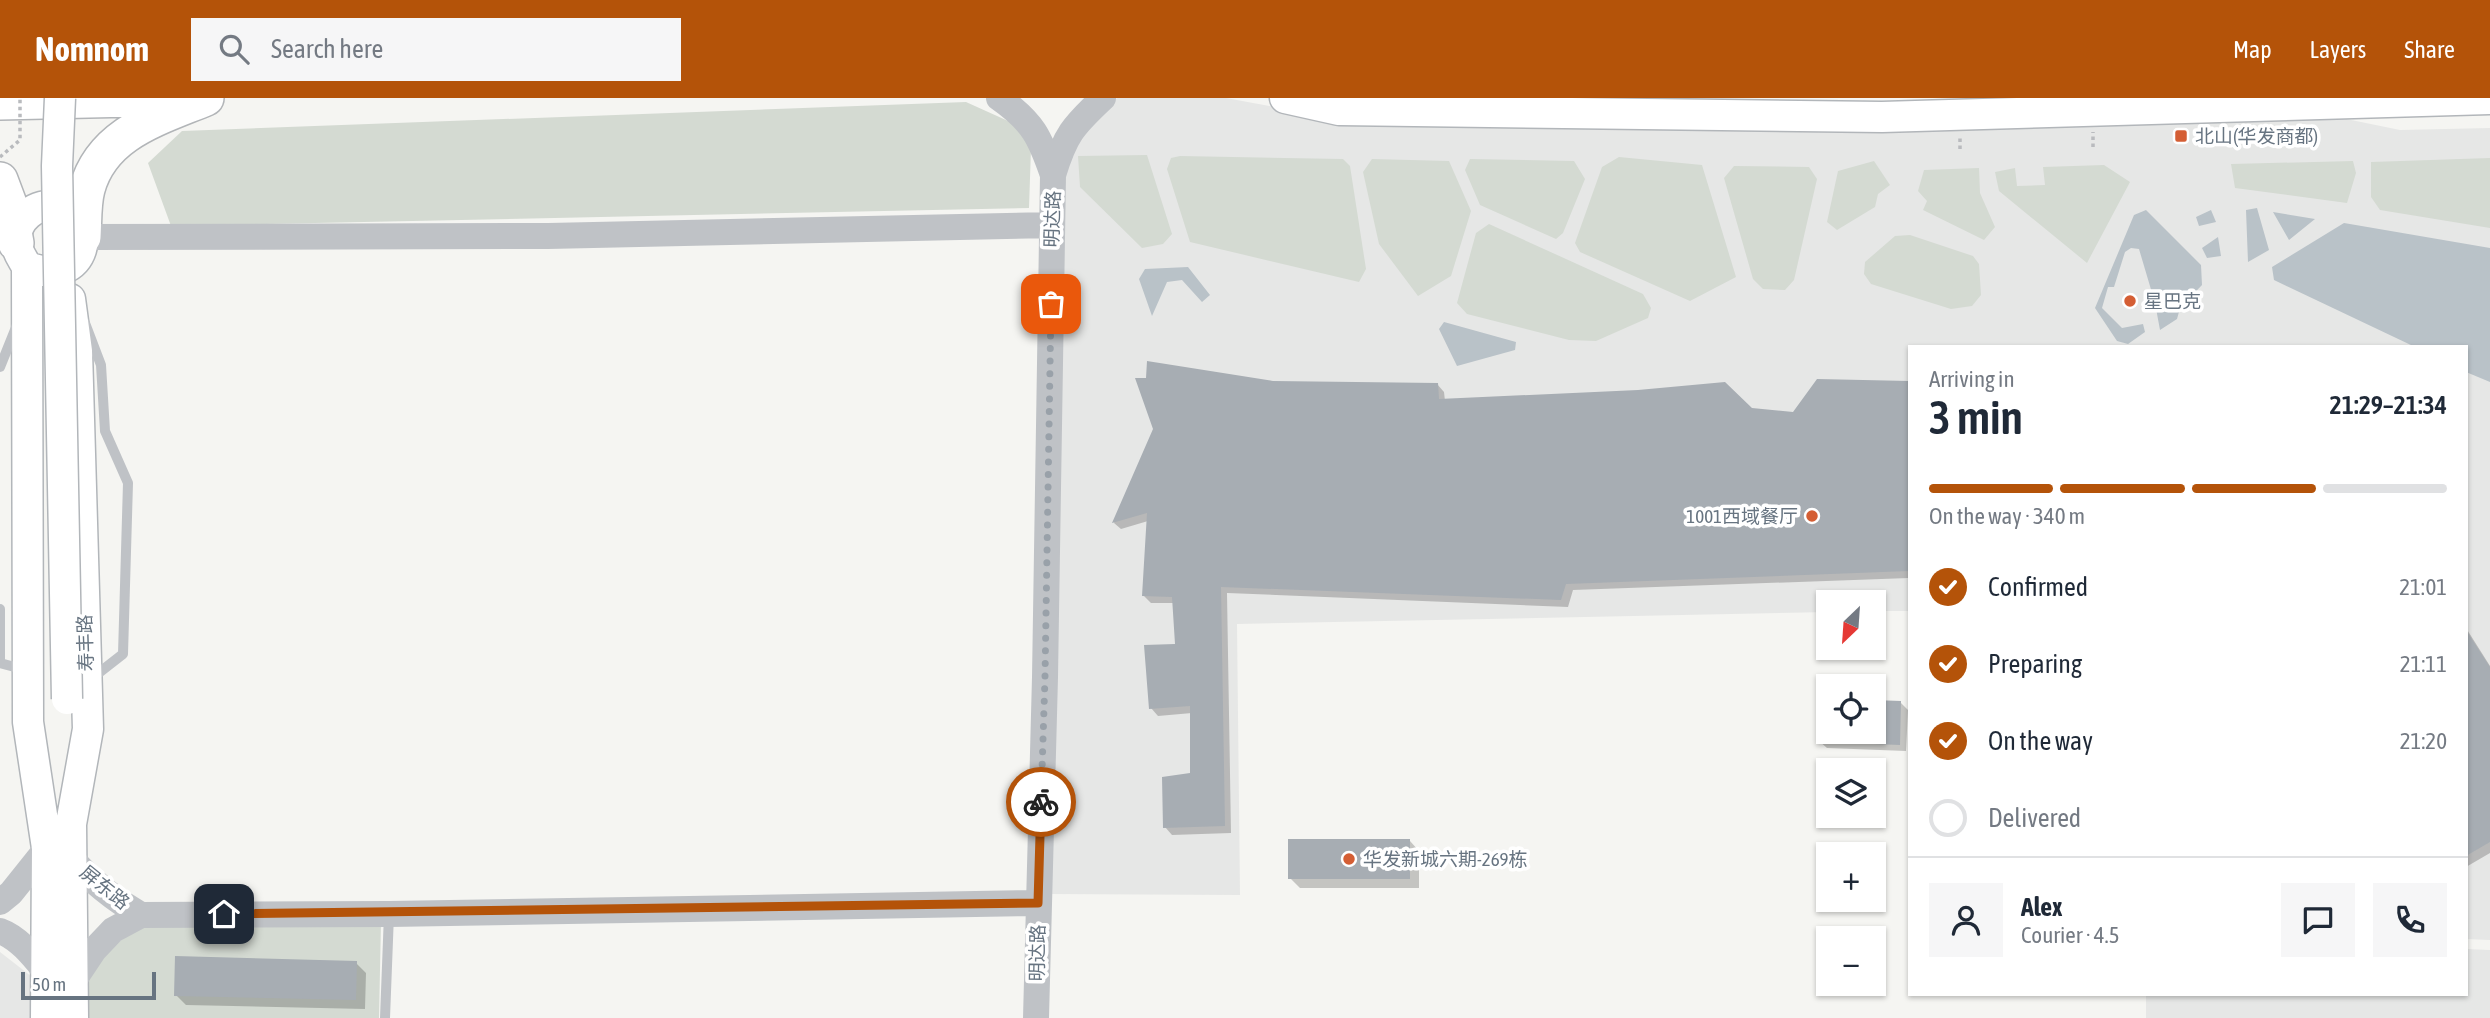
<!DOCTYPE html>
<meta charset="utf-8">
<style>
body{margin:0;font-family:"Asap Condensed","Noto Sans SC",sans-serif;background:#f6f6f7;color:#1f2937;height:100vh;display:flex;flex-direction:column;font-size:26px;white-space:nowrap}
*{box-sizing:border-box;margin:0}
p{font-size:23px;color:#747a83}
.icon{flex:none;width:38px;height:38px;fill:none;stroke:currentColor;stroke-width:2;stroke-linecap:round;stroke-linejoin:round}
.map{position:relative;flex:1;overflow:hidden}
.side{position:absolute;left:1908px;top:247px;width:560px;height:651px;display:flex;flex-direction:column;background:#fff;border-radius:0px;box-shadow:0 2px 5px #0004}
.side>*{flex:none}
.needle{width:46px;rotate:205deg}
.fabs{position:absolute;left:1816px;top:492px;display:grid;gap:14px}
.fabs a{display:grid;place-items:center;width:70px;height:70px;border-radius:0px;background:#fff;box-shadow:0 2px 5px #0004;font-size:35px}
.scale{position:absolute;left:21px;bottom:18px;width:135px;box-sizing:border-box;padding-left:7px;border:4px solid #677481;border-top:0;font-size:19px;line-height:24px;white-space:nowrap;color:#677481;-webkit-text-stroke:5px #fff;paint-order:stroke}
.pin{position:absolute;display:grid;place-items:center;width:60px;height:60px;color:#fff;margin:-30px;border-radius:14px;box-shadow:0 4px 10px #0006}
.courier{position:absolute;display:grid;place-items:center;width:70px;height:70px;margin:-35px;border:5px solid #b45309;border-radius:50%;background:#fff;color:#222;box-shadow:0 2px 9px #0007}
.headline em{font-style:normal;font-weight:600}
.headline div{display:flex;flex-direction:column-reverse}
.headline{display:flex;align-items:center;justify-content:space-between;height:119px;padding:0 21px}
h1{font-size:46px;font-weight:600;line-height:52px}
.bar{display:grid;grid-template-columns:repeat(4,1fr);gap:10px 7px;align-content:center;height:84px;padding:0 21px}
.bar i{height:9px;border-radius:5px;background:#e0e1e3}
.bar .current{background:#b45309}
.bar p{grid-column:span 4}
.line{display:flex;align-items:center;gap:18px;padding:0 21px;border-top:2px solid #e0e1e3}
.line div{flex:1}
.round{display:grid;place-items:center;flex:none;width:74px;height:74px;border-radius:0px;background:#f6f6f7}
ol{padding:0 21px;list-style:none}
li{display:flex;align-items:center;gap:21px;height:77px}
li p{margin-inline-start:auto}
li .icon{padding:7px;border-radius:50%;background:#b45309;color:#fff;stroke-width:4}
li:last-child{color:#747a83}
li i{width:38px;height:38px;border:4px solid #e0e1e3;border-radius:50%}
header{display:flex;align-items:center;gap:42px;box-sizing:border-box;height:98px;padding:0 35px;background:#b45309;color:#fff}
header strong{font-size:33px}
nav{display:flex;gap:38px;margin-inline-start:auto;font-size:24px}
.search{width:490px;height:63px;background:#f6f6f7;display:flex;align-items:center;gap:18px;box-sizing:border-box;padding:0 24px;border-radius:0px;color:#747a83;font-size:26px}
.map>svg:first-child{display:block}
.built{fill:#e6e7e6}
.green{fill:#d4dad2}
.water{fill:#b9c2c8}
.shadow{fill:#0003}
.building{fill:#a7adb3}
.lines{fill:none;stroke-linecap:round;stroke-linejoin:round}
.secondary-casing{stroke:#b2b6ba;stroke-width:33}
.trunk-casing{stroke:#b2b5b8;stroke-width:38}
.path{stroke:#b9bbbe;stroke-width:3.5;stroke-dasharray:3.5 3.5;stroke-linecap:butt}
.service{stroke:#bfc2c6;stroke-width:10}
.tertiary{stroke:#bfc2c6;stroke-width:26}
.secondary{stroke:#fff;stroke-width:30}
.trunk{stroke:#fff;stroke-width:35}
.secondary-bridge-casing{stroke:#b2b6ba;stroke-width:33;stroke-linecap:butt}
.path-bridge{stroke:#b9bbbe;stroke-width:3.5;stroke-dasharray:3.5 3.5;stroke-linecap:butt}
.secondary-bridge{stroke:#fff;stroke-width:30}
.done{stroke:#99a1a9;stroke-width:7;stroke-dasharray:0 12.6}
.route{stroke:#b45309;stroke-width:9}
.poi-dot{fill:#d45e34;stroke:#fff;stroke-width:2.5}
.labels{text-anchor:middle;stroke-width:7;stroke-linejoin:round;paint-order:stroke}
.poi-label{font-size:19px;fill:#677481;stroke:#fff;text-anchor:start}
.street-label{font-size:19px;fill:#677481;stroke:#fff}
</style>
<header>
<strong>Nomnom</strong>
<div class="search"><svg class="icon" aria-label="search" viewBox="0 0 24 24"><circle cx="10" cy="10" r="6"/><path d="M15 15l6 6"/></svg>Search here</div>
<nav><a>Map</a><a>Layers</a><a>Share</a></nav>
</header>
<div class="map">
<svg width="2490" height="920" viewBox="0 0 2490 920">
<rect width="100%" height="100%" fill="#f5f5f2"/>
<path class="built" d="M1117,0H1226L1340,21L2322,16L2400,32L2490,30V842L2466,841V248H1909V513H1874V504H1829V514L1237,526L1240,797L1049,796L1064,75L1089,26Z
M2466,851L2490,852V920H2146V896H2466Z
M0,854L36,882V920H0Z"/>
<path class="green" d="M966,4L1017,27L1031,50L1029,110L171,128L148,65L182,33Z
M1147,57L1172,136L1163,146L1142,150L1080,89L1078,58Z
M1180,58L1343,61L1350,68L1366,171L1359,184L1190,144L1167,71L1171,60Z
M1619,59L1702,67L1736,179L1690,203L1580,154L1575,145L1602,69Z
M2490,60V130L2380,112L2371,99V64Z
M1372,61L1449,63L1471,113L1451,178L1418,198L1379,146L1363,74Z
M1470,61L1574,63L1585,81L1563,135L1556,141L1480,107L1465,72Z
M1874,63L1890,87L1878,96L1875,109L1837,132L1827,124L1838,73Z
M2353,63L2356,75L2347,105L2235,90L2231,66Z
M2104,67L2130,84L2087,165L1999,93L1995,74L2015,70L2017,88L2045,87L2043,69Z
M1734,68L1809,69L1817,81L1794,182L1785,192L1763,191L1753,181L1724,80Z
M1979,70L1980,95L1995,129L1984,142L1923,112L1927,103L1918,93L1924,72Z
M1489,126L1643,196L1651,210L1648,220L1596,243L1569,242L1467,216L1457,205L1476,135Z
M1910,137L1973,158L1979,166L1981,197L1972,208L1951,211L1871,186L1864,176L1865,164L1895,138Z
M381,824L379,920H82V887L100,858L144,825Z"/>
<path class="water" d="M2257,110L2269,152L2248,164L2246,112Z
M2146,112L2201,167L2202,187L2180,210L2177,221L2160,232L2155,205L2139,151L2131,150L2125,154L2114,189H2108L2102,210L2122,230L2143,226L2145,234L2128,246L2117,243L2095,210L2134,117Z
M2211,112L2216,124L2199,128L2196,119Z
M2273,114L2315,121L2289,142Z
M2344,125L2490,150V284L2466,274V248H2413L2274,182L2272,169Z
M2218,139L2221,158L2207,160L2202,150Z
M1188,169L1210,197L1202,204L1182,182L1167,184L1152,218L1139,181L1145,171Z
M1444,224L1516,244L1515,252L1457,268L1439,231Z"/>
<path class="shadow" d="M1818,283L1909,285V480L1573,492L1568,509L1227,495L1231,735L1172,737L1165,729L1192,677V615L1158,618L1151,610L1177,548L1174,505H1151L1144,498L1148,423L1121,431L1114,425L1155,331L1273,285L1437,286L1444,294L1445,303L1752,312L1794,315Z
M2466,530L2490,568V755L2466,769Z
M1821,601L1829,602V634H1874L1901,605L1908,612L1906,653L1827,650L1819,643Z
M1410,743L1419,753V790H1300L1290,780Z
M356,865L366,875L365,911L186,907L176,897Z"/>
<path class="building" d="M1147,263L1273,283L1438,285L1439,301L1638,292L1725,284L1752,310L1793,314L1817,281L1909,283V473L1566,486L1561,502L1221,489L1225,728L1163,730L1162,679L1190,675V608L1149,611L1144,547L1175,546L1172,499L1142,498L1147,415L1112,425L1153,331L1135,280H1146Z
M2466,532L2490,569V744L2466,758Z
M1874,602L1901,603L1900,647L1874,646Z
M1288,741H1410V781H1288Z
M175,858L357,863L356,902L174,898Z"/>
<g class="lines">
<g class="secondary-casing">
<path id="secondary" d="M1285,0L1339,12L1882,19L2490,1
M27,169C89,191 99,120 58,109C36,103 14,122 16,145C17,154 23,161 27,169L28,624L47,750L46,920
M70,201L77,253L88,631L71,726L73,920"/>
</g>
<g class="trunk-casing">
<path id="trunk" d="M0,4L178,0
M0,82L9,106L16,145
M83,139C84,124 83,106 87,91C102,35 158,20 206,0"/>
</g>
<path class="path" d="M2093,49V34
M1960,51V39"/>
<path class="service" d="M85,225L101,267L105,333L128,385L123,556L91,581
M0,269L17,227
M0,511V565L26,572
M385,920L389,816"/>
<path class="tertiary" d="M999,0C1033,24 1040,39 1053,77
M83,139L548,138L1052,127
M71,760C92,784 113,801 141,817
M0,804L11,795L47,750
M0,833C19,840 33,858 46,874
M72,885L94,852L113,832L141,817L389,816L1038,805
M1036,920L1045,579L1053,77C1065,37 1073,28 1103,0"/>
<use href="#secondary" class="secondary"/>
<use href="#trunk" class="trunk"/>
<g class="secondary-bridge-casing">
<path id="secondary-bridge" d="M60,0L57,68L67,601"/>
</g>
<path class="path-bridge" d="M0,59L20,42V0"/>
<use href="#secondary-bridge" class="secondary-bridge"/>
</g>
<g class="lines">
<path class="done" d="M1041,704L1045,579L1051,206"/>
<path class="route" d="M224,816L1038,805L1041,704"/>
</g>
<g class="poi-dot">
<rect x="2174" y="31" width="14" height="14" rx="3.5"/>
<circle cx="2130" cy="203" r="7"/>
<circle cx="1812" cy="418" r="7"/>
<circle cx="1349" cy="761" r="7"/>
</g>
<g class="labels">
<g class="poi-label">
<text x="2195" y="45">北山(华发商都)</text>
<text x="2144" y="210">星巴克</text>
<text x="1798" y="425" text-anchor="end">1001西域餐厅</text>
<text x="1363" y="768">华发新城六期-269栋</text>
</g>
<g class="street-label">
<text transform="translate(1052 121) rotate(-88)" y="7">明达路</text>
<text transform="translate(85 545) rotate(-92)" y="7">寿丰路</text>
<text transform="translate(105 789) rotate(39)" y="7">屏东路</text>
<text transform="translate(1037 855) rotate(-89)" y="7">明达路</text>
</g>
</g>
</svg>
<div class="fabs">
<a><svg class="needle" viewBox="-14 -14 28 28"><path d="M0-13l5 13h-10z" fill="#e53935"/><path d="M0 13l5-13h-10z" fill="#747a83"/></svg></a>
<a><svg class="icon" aria-label="locate" viewBox="0 0 24 24"><circle cx="12" cy="12" r="6"/><path d="M12 2v4M12 18v4M2 12h4M18 12h4"/></svg></a>
<a><svg class="icon" aria-label="layers" viewBox="0 0 24 24"><path d="M12 4l9 5-9 5-9-5zM3 14l9 5 9-5"/></svg></a>
<a>+</a>
<a>−</a>
</div>
<div class="scale">50 m</div>
<div class="pin" style="left:1051px;top:206px;background:#ea580c"><svg class="icon" aria-label="bag" viewBox="0 0 24 24"><path d="M5 8h14l-1 12H6zM9 8a3 3 0 0 1 6 0"/></svg></div>
<div class="pin" style="left:224px;top:816px;background:#1f2937"><svg class="icon" aria-label="home" viewBox="0 0 24 24"><path d="M3 11l9-7 9 7M6 9v11h12V9"/></svg></div>
<div class="courier" style="left:1041px;top:704px"><svg class="icon" aria-label="bike" viewBox="0 0 24 24"><circle cx="6" cy="16" r="4"/><circle cx="18" cy="16" r="4"/><path d="M6 16l4-8h5l3 8M10 8l3 8H6M13 5h3"/></svg></div>
<section class="side">
<div class="headline"><div><h1>3 min</h1><p>Arriving in</p></div><em>21:29–21:34</em></div>
<div class="bar"><i class="current"></i><i class="current"></i><i class="current"></i><i></i><p>On the way · 340 m</p></div>
<ol>
<li><svg class="icon" aria-label="check" viewBox="0 0 24 24"><path d="M5 12l5 5 9-10"/></svg>Confirmed<p>21:01</p></li>
<li><svg class="icon" aria-label="check" viewBox="0 0 24 24"><path d="M5 12l5 5 9-10"/></svg>Preparing<p>21:11</p></li>
<li><svg class="icon" aria-label="check" viewBox="0 0 24 24"><path d="M5 12l5 5 9-10"/></svg>On the way<p>21:20</p></li>
<li><i></i>Delivered</li>
</ol>
<div class="line" style="height:126px"><a class="round"><svg class="icon" aria-label="person" viewBox="0 0 24 24"><circle cx="12" cy="8" r="4"/><path d="M4 21q1-7 8-7t8 7"/></svg></a><div><b>Alex</b><p>Courier · 4.5</p></div><a class="round"><svg class="icon" aria-label="chat" viewBox="0 0 24 24"><path d="M4 5h16v11H9l-5 4z"/></svg></a><a class="round"><svg class="icon" aria-label="phone" viewBox="0 0 24 24"><path d="M5 4h4l2 5-3 2q2 4 5 5l2-3 5 2v4C11 20 4 13 5 4z"/></svg></a></div>
</section>
</div>
